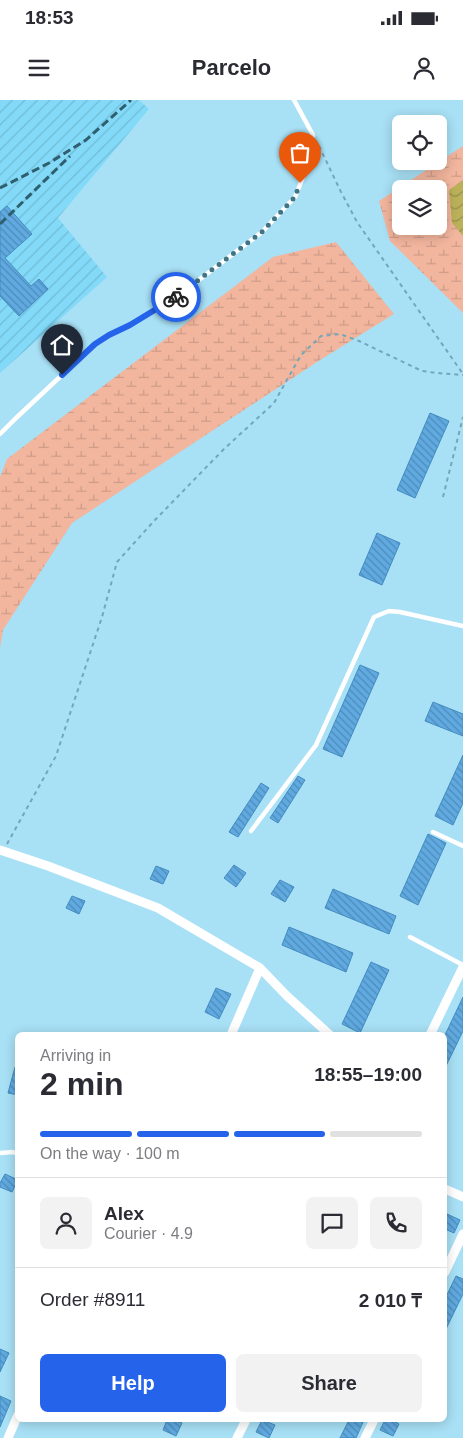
<!DOCTYPE html>
<meta charset="utf-8">
<style>
body{margin:0;font-family:Helvetica,sans-serif;background:#f2f2f3;color:#2b2b33;height:100vh;display:flex;flex-direction:column;font-size:19px;white-space:nowrap}
*{box-sizing:border-box;margin:0}
p{font-size:16px;color:#7c7c81}
.icon{flex:none;width:28px;height:28px;fill:none;stroke:currentColor;stroke-width:2;stroke-linecap:round;stroke-linejoin:round}
.map{position:relative;flex:1;overflow:hidden}
.side{position:absolute;left:15px;top:932px;width:432px;height:390px;display:flex;flex-direction:column;background:#fff;border-radius:8px;box-shadow:0 2px 12px #0003}
.side>*{flex:none}
.tools{position:absolute;left:392px;top:15px;display:grid;gap:10px}
.tools a{display:grid;place-items:center;width:55px;height:55px;border-radius:8px;background:#fff;box-shadow:0 2px 12px #0003;font-size:25px}
.pin{position:absolute;display:grid;place-items:center;width:42px;height:42px;color:#fff;margin:-51px -21px;border-radius:50% 50% 50% 0;rotate:-45deg;box-shadow:0 0 5px #0007}
.pin .icon{rotate:45deg}
.courier{position:absolute;display:grid;place-items:center;width:50px;height:50px;margin:-25px;border:4px solid #2563eb;border-radius:50%;background:#fff;color:#222;box-shadow:0 1px 6px #0007}
.summary em{font-style:normal;font-weight:800}
.summary div{display:flex;flex-direction:column-reverse}
.summary{display:flex;align-items:center;justify-content:space-between;height:85px;padding:0 25px}
h1{font-size:32px;font-weight:800;line-height:38px}
.bar{display:grid;grid-template-columns:repeat(4,1fr);gap:8px 5px;align-content:center;height:60px;padding:0 25px}
.bar i{height:6px;border-radius:4px;background:#e1e1e2}
.bar .selected{background:#2563eb}
.bar p{grid-column:span 4}
.line{display:flex;align-items:center;gap:12px;padding:0 25px;border-top:1px solid #e1e1e2}
.line div{flex:1}
.round{display:grid;place-items:center;flex:none;width:52px;height:52px;border-radius:8px;background:#f2f2f3}
.cta{display:flex;gap:10px;margin-top:auto;padding:10px 25px}
.cta a{flex:1;height:58px;border-radius:8px;background:#2563eb;color:#fff;font-size:20px;font-weight:800;line-height:58px;text-align:center}
.cta a+a{background:#f2f2f3;color:#2b2b33}
.status{display:flex;justify-content:space-between;align-items:center;height:35px;padding:0 25px;background:#fff;direction:ltr}
.status svg{height:14px;fill:currentColor}
header{display:flex;justify-content:space-between;align-items:center;height:65px;padding:0 25px;background:#fff;font-size:22px;font-weight:800}
.map>svg:first-child{display:block}
.industrial{fill:url(#industrial-furrows)}
.wetland{fill:url(#wetland-marsh);fill-rule:evenodd}
.water{fill:url(#water-waves)}
.building{fill:url(#building-back-hatch);stroke:#438bc0}
.lines{fill:none;stroke-linecap:round;stroke-linejoin:round}
.path{stroke:#72a7b9;stroke-width:2;stroke-dasharray:4 4;stroke-linecap:butt}
.lane{stroke:#fff;stroke-width:4.5}
.street{stroke:#fff;stroke-width:9}
.rail{stroke:#2f5f6e;stroke-width:3;stroke-dasharray:8 4;stroke-linecap:butt}
.done{stroke:#427384;stroke-width:5;stroke-dasharray:0 9}
.route{stroke:#2563eb;stroke-width:6}
</style>
<div class="status"><b>18:53</b><svg viewBox="0 0 49 12"><path d="M0 12V9h3v3zM5 12V6h3v6zM10 12V3h3v9zM15 12V0h3v12zM26 1h20v11H26zM47 4h2v5h-2z"/></svg></div>
<header><svg class="icon" aria-label="menu" viewBox="0 0 24 24"><path d="M4 6h16M4 12h16M4 18h16"/></svg>Parcelo<svg class="icon" aria-label="person" viewBox="0 0 24 24"><circle cx="12" cy="8" r="4"/><path d="M4 21q1-7 8-7t8 7"/></svg></header>
<div class="map">
<svg width="463" height="1338" viewBox="0 0 463 1338">
<defs>
<pattern id="industrial-furrows" width="10" height="10" patternUnits="userSpaceOnUse" patternTransform="scale(1.25)"><rect width="10" height="10" fill="#83daf8"/><path d="M-1 1l2-2M0 10L10 0M9 11l2-2" fill="none" stroke="#70bcd6"/></pattern>
<pattern id="wetland-marsh" width="20" height="14" patternUnits="userSpaceOnUse" patternTransform="scale(1.25)"><rect width="20" height="14" fill="#f2b59d"/><path d="M1 5h8M5 5V1M11 12h8M15 12V8" fill="none" stroke="#ce9c89"/></pattern>
<pattern id="water-waves" width="16" height="10" patternUnits="userSpaceOnUse" patternTransform="scale(1.25)"><rect width="16" height="10" fill="#bbb15a"/><path d="M0 5q4-4 8 0t8 0" fill="none" stroke="#96914c"/></pattern>
<pattern id="building-back-hatch" width="6" height="6" patternUnits="userSpaceOnUse" patternTransform="scale(1.25)"><rect width="6" height="6" fill="#60aae1"/><path d="M-1 5l2 2M0 0l6 6M5-1l2 2" fill="none" stroke="#4d8bb8"/></pattern>
</defs>
<rect width="100%" height="100%" fill="#a8e0f5"/>
<path class="industrial" d="M0,0H139L149,9L58,118L107,177L0,273Z"/>
<path class="wetland" d="M463,46V213L390,141L379,101ZM401,89H439V126H401Z
M336,142L394,214L320,260L72,423L3,530L0,548V377L7,359L273,157Z"/>
<path class="water" d="M463,80V136L452,123L449,90Z"/>
<path class="building" d="M7,106L32,134L5,158L31,186L39,179L48,189L19,216L0,196V112Z
M430,313L449,321L415,398L397,390Z
M377,433L400,443L382,485L359,475Z
M360,565L379,573L342,657L323,649Z
M433,602L463,614V636L425,621Z
M463,655V703L453,725L435,716Z
M298,676L305,680L278,723L270,718Z
M261,683L269,688L238,737L229,732Z
M428,734L446,743L418,805L400,796Z
M234,765L246,773L236,787L224,778Z
M156,766L169,771L163,784L150,779Z
M280,780L294,787L285,802L271,794Z
M333,789L396,816L389,834L325,808Z
M72,796L85,801L79,814L66,808Z
M289,827L353,853L346,872L282,845Z
M371,862L389,870L360,933L342,924Z
M216,888L231,894L219,919L205,912Z
M463,897V931L445,968V935Z
M15,967H18V995L8,993Z
M5,1074L18,1080L12,1092L0,1087V1083Z
M447,1114L460,1120L454,1133L445,1129V1118Z
M456,1176L463,1179V1194L445,1231V1199Z
M0,1249L9,1253L0,1272Z
M0,1296L11,1301L0,1327Z
M167,1320H175L182,1323L176,1336L163,1330Z
M262,1320L275,1325L269,1338L256,1332Z
M349,1320H364L356,1338H340Z
M385,1320H392L399,1324L393,1336L380,1330Z"/>
<g class="lines">
<path class="path" d="M319,46L341,92L357,122L463,274
M443,397L463,317
M7,744L56,656L102,517L117,462L154,421L224,349L274,303L301,255L321,236L340,234L359,241L422,271L437,273L463,275"/>
<path class="lane" d="M0,334L15,319L95,244L109,235L130,225L179,195L262,132L295,97L306,70L313,35L294,0
M251,731L316,645L374,517L389,511L400,512L463,526
M433,732L463,746
M410,837L463,865
M0,1053L13,1052L18,1054"/>
<path class="street" d="M0,750L48,766L158,808L260,868L287,896L330,935
M231,935L260,868
M430,935L463,867
M445,1089L463,1097
M445,1172L463,1134
M8,1338L18,1315
M237,1338L246,1320
M365,1338L374,1320"/>
<path class="rail" d="M0,88L49,63L86,40L131,0
M0,124L70,56"/>
</g>
<g class="lines">
<path class="done" d="M176,197L262,132L295,97L300,83"/>
<path class="route" d="M62,275L95,244L109,235L130,225L176,197"/>
</g>
</svg>
<div class="tools">
<a><svg class="icon" aria-label="locate" viewBox="0 0 24 24"><circle cx="12" cy="12" r="6"/><path d="M12 2v4M12 18v4M2 12h4M18 12h4"/></svg></a>
<a><svg class="icon" aria-label="layers" viewBox="0 0 24 24"><path d="M12 4l9 5-9 5-9-5zM3 14l9 5 9-5"/></svg></a>
</div>
<div class="pin" style="left:300px;top:83px;background:#ea580c"><svg class="icon" aria-label="bag" viewBox="0 0 24 24"><path d="M5 8h14l-1 12H6zM9 8a3 3 0 0 1 6 0"/></svg></div>
<div class="pin" style="left:62px;top:275px;background:#1f2937"><svg class="icon" aria-label="home" viewBox="0 0 24 24"><path d="M3 11l9-7 9 7M6 9v11h12V9"/></svg></div>
<div class="courier" style="left:176px;top:197px"><svg class="icon" aria-label="bike" viewBox="0 0 24 24"><circle cx="6" cy="16" r="4"/><circle cx="18" cy="16" r="4"/><path d="M6 16l4-8h5l3 8M10 8l3 8H6M13 5h3"/></svg></div>
<section class="side">
<div class="summary"><div><h1>2 min</h1><p>Arriving in</p></div><em>18:55–19:00</em></div>
<div class="bar"><i class="selected"></i><i class="selected"></i><i class="selected"></i><i></i><p>On the way · 100 m</p></div>
<div class="line" style="height:90px"><a class="round"><svg class="icon" aria-label="person" viewBox="0 0 24 24"><circle cx="12" cy="8" r="4"/><path d="M4 21q1-7 8-7t8 7"/></svg></a><div><b>Alex</b><p>Courier · 4.9</p></div><a class="round"><svg class="icon" aria-label="chat" viewBox="0 0 24 24"><path d="M4 5h16v11H9l-5 4z"/></svg></a><a class="round"><svg class="icon" aria-label="phone" viewBox="0 0 24 24"><path d="M5 4h4l2 5-3 2q2 4 5 5l2-3 5 2v4C11 20 4 13 5 4z"/></svg></a></div>
<div class="line" style="height:65px"><div>Order #8911</div><b>2 010 ₸</b></div>
<div class="cta"><a>Help</a><a>Share</a></div>
</section>
</div>
